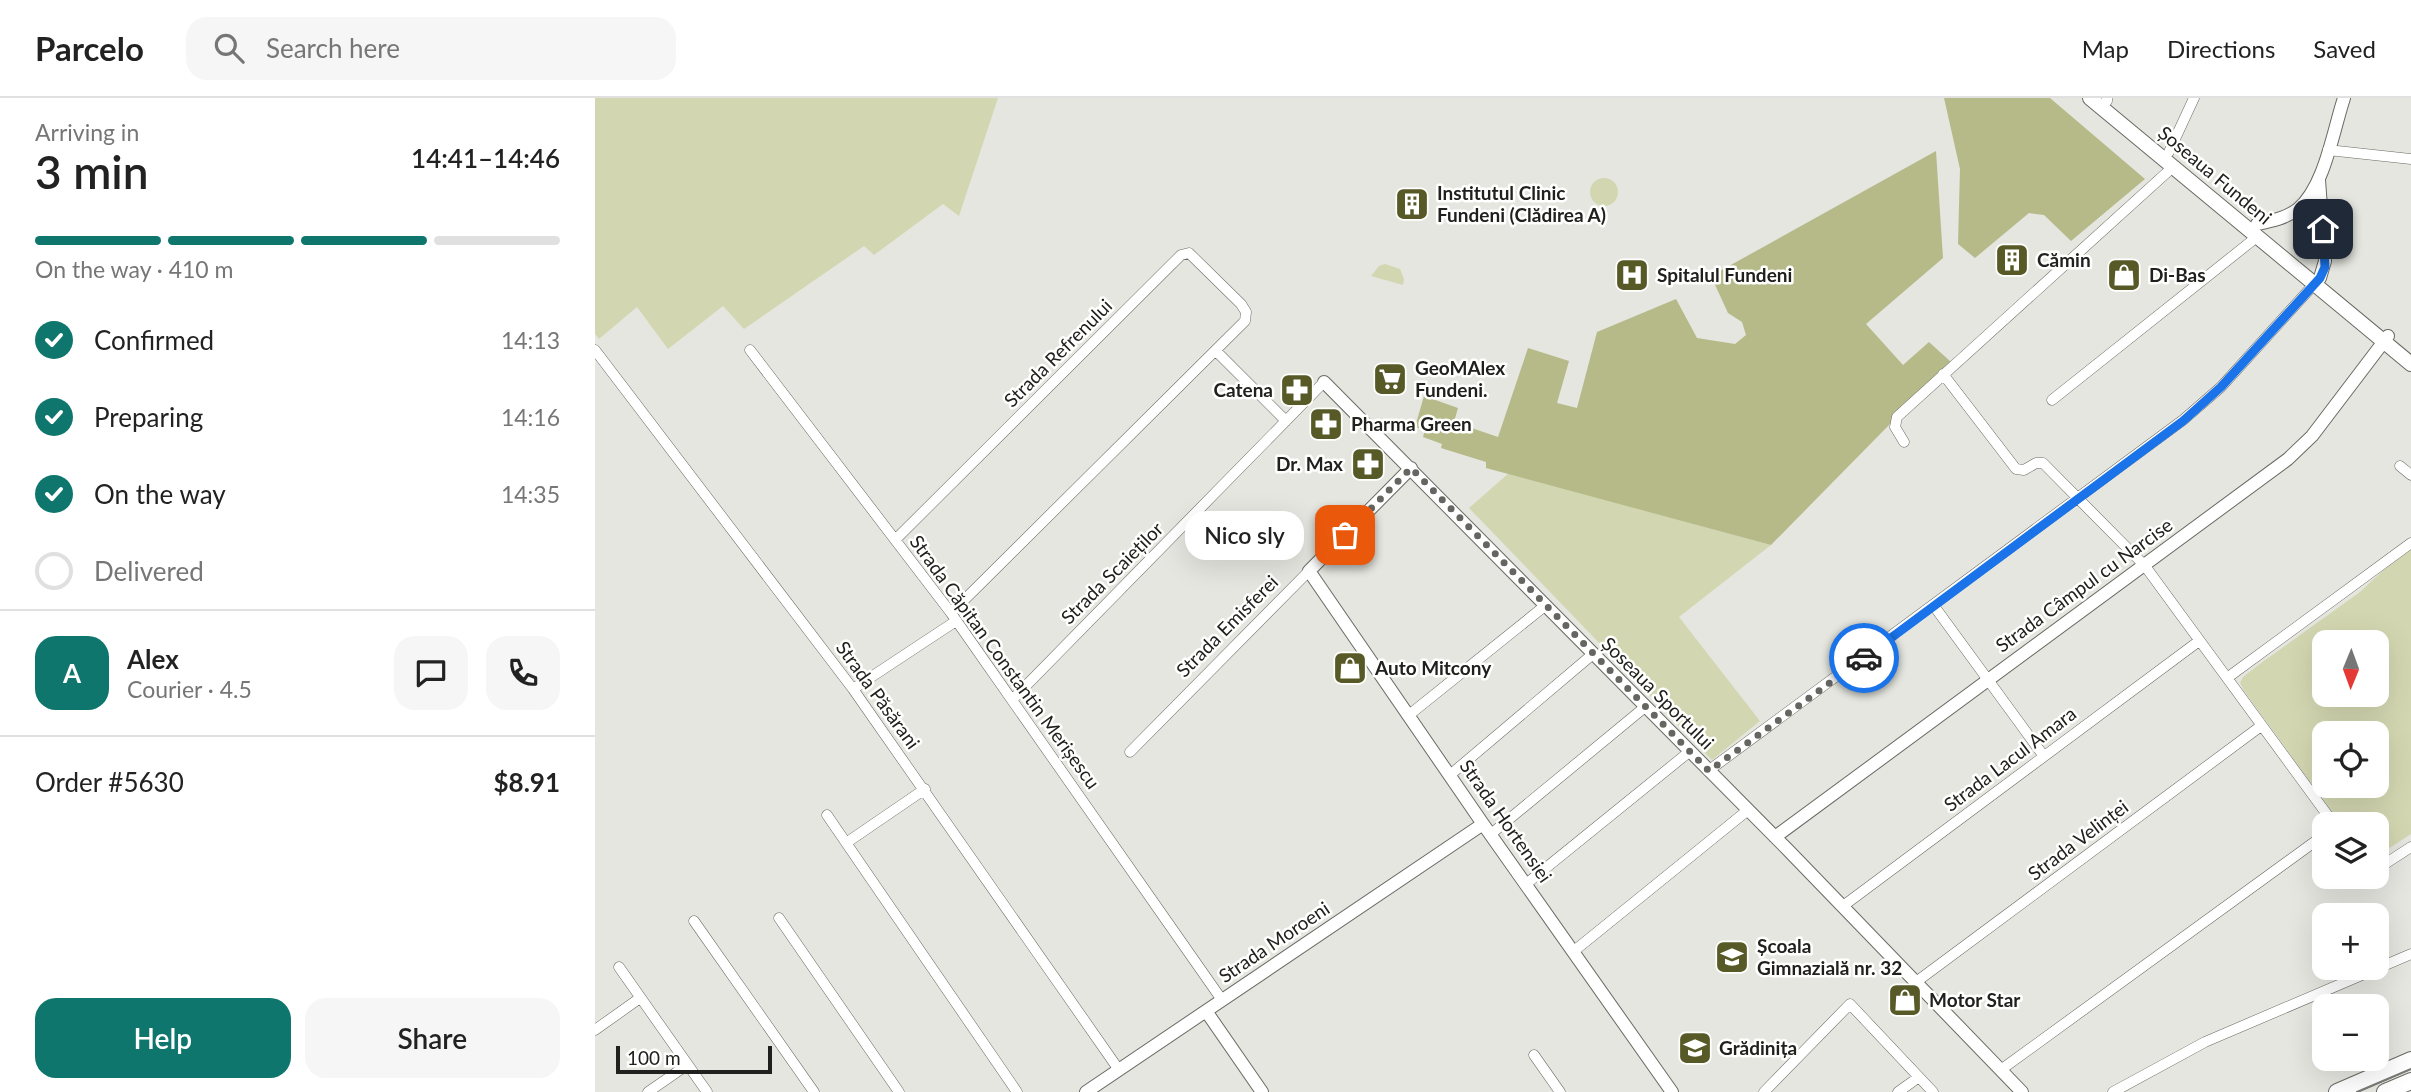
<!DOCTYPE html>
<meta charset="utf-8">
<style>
body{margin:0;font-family:Lato,sans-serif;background:#f6f6f6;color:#222;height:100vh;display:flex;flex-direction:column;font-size:26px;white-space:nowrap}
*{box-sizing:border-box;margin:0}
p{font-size:23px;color:#767676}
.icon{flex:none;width:38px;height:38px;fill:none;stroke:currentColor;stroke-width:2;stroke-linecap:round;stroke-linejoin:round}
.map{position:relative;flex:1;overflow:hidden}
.details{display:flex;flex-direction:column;background:#fff;width:595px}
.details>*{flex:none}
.needle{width:46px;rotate:181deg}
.controls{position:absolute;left:1717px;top:532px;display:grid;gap:14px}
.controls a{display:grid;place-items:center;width:77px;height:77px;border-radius:14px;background:#fff;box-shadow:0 7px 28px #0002;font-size:35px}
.scale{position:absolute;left:21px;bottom:18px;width:156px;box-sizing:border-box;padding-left:7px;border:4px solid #20201e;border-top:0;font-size:19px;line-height:24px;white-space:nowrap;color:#20201e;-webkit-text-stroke:5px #fffffe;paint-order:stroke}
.pin{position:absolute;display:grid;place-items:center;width:60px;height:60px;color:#fff;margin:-30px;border-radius:14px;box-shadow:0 4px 10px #0006}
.courier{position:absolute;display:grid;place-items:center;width:70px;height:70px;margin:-35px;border:5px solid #1a73e8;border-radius:50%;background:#fff;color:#222;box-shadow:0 2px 9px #0007}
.bubble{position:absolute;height:49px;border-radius:21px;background:#fff;box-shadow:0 7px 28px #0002;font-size:23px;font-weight:600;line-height:49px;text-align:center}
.summary em{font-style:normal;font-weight:600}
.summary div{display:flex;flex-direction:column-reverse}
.summary{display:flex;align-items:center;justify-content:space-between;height:119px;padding:0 35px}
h1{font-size:46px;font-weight:600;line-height:52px}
.bar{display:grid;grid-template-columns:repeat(4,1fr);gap:10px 7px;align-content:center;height:84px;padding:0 35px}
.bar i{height:9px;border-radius:5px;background:#e0e0e0}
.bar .on{background:#0f766e}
.bar p{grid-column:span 4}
.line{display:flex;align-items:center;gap:18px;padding:0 35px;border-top:2px solid #e0e0e0}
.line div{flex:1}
.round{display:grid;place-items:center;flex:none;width:74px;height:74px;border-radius:21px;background:#f6f6f6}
ol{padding:0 35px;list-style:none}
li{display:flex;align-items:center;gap:21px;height:77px}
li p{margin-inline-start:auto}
li .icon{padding:7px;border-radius:50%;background:#0f766e;color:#fff;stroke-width:4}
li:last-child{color:#767676}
li i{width:38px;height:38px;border:4px solid #e0e0e0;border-radius:50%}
.action{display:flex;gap:14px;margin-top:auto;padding:14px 35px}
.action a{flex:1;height:80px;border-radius:21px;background:#0f766e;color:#fff;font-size:28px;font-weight:600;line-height:80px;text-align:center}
.action a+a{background:#f6f6f6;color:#222}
header{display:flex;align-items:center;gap:42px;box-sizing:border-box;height:98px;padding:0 35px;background:#fff;border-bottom:2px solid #e0e0e0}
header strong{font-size:33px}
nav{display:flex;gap:38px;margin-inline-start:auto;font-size:24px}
.search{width:490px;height:63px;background:#f6f6f6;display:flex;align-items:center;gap:18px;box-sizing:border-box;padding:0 24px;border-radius:21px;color:#767676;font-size:26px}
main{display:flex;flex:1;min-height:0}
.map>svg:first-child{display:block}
.green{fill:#d3d7b1;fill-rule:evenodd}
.forest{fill:#b6ba89}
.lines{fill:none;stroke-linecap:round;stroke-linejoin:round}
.minor-casing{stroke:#696a64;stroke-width:11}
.tertiary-casing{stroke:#696a64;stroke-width:14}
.secondary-casing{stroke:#696a64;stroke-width:16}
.primary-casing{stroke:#696a64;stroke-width:18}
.minor{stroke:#fff;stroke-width:10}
.tertiary{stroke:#fff;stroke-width:12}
.secondary{stroke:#fff;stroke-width:14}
.primary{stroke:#fff;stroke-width:16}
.tram{stroke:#7a7a76;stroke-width:2}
.done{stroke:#656562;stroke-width:7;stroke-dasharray:0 12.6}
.route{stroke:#1a73e8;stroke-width:9}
.labels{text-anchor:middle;stroke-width:5;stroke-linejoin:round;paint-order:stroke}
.street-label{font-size:19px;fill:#20201e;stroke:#fffffe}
.poi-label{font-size:19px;font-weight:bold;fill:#20201e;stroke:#fffffe;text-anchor:start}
</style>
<header>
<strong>Parcelo</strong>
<div class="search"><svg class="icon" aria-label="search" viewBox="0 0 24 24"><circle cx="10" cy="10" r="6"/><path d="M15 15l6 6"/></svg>Search here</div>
<nav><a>Map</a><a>Directions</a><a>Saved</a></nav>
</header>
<main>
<section class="details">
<div class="summary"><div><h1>3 min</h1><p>Arriving in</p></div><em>14:41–14:46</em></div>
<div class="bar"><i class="on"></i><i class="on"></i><i class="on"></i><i></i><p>On the way · 410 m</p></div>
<ol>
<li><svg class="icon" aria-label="check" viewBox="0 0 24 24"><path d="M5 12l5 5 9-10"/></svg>Confirmed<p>14:13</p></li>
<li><svg class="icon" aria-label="check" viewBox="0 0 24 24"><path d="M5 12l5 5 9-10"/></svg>Preparing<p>14:16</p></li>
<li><svg class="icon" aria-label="check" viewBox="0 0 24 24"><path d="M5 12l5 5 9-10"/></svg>On the way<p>14:35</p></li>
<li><i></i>Delivered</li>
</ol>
<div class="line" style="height:126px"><b class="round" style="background:#0f766e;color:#fff">A</b><div><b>Alex</b><p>Courier · 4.5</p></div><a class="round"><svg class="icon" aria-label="chat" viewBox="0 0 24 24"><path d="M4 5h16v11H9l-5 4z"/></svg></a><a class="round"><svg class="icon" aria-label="phone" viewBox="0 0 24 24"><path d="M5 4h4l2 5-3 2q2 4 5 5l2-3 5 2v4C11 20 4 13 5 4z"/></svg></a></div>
<div class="line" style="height:91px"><div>Order #5630</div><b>$8.91</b></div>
<div class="action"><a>Help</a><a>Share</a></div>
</section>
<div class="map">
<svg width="1816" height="994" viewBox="0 0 1816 994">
<rect width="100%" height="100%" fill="#e5e6df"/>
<path class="green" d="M0,0H403L364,118L348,106L279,157L269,148L149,231L128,208L73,251L42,209L4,241L0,236Z
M995 94a14 14 0 1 1 28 0a14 14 0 1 1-28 0Z
M790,166L805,171L809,181L808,187L776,178L784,168Z
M914,375L1176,447L1084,519L1165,623L1117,662L874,410Z
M1816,450V736L1782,758V726H1746L1649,593L1645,585L1648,579L1666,565L1765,494L1796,465ZM1729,544H1782V597H1729ZM1729,635H1782V688H1729Z"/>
<path class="forest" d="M1349,0H1455L1550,81L1476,143L1449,117L1434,115L1380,160L1363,146L1365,71Z
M1341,53L1348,160L1271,226L1308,267L1334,244L1356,264L1176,447L891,370V364L846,350L847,346L828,339L830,332L820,329L829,298L863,310L859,324L903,339L933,250L974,263L962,305L982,310L1002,234L1081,201L1102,240L1140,246L1151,237L1147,224L1133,215L1116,178Z"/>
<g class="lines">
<g class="minor-casing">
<path id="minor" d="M1512,3V0
M1733,52L1816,61
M1574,54L1599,0
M0,252L258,591L524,972
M155,252L356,515L627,902
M621,253L691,323
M1348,276L1421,371L1429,372L1441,365H1448L1550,468L1739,726
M1457,302L1663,138
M1309,344L1300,329L1302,319L1579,68
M1805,368L1816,377
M300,442L586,157L594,155L646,206L651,214L650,223L356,515
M1339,508L1448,657
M1632,580L1816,445
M258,591L361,523
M418,601L729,284
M814,617L951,507
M535,654L714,473
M1113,673L1588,322L1626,289L1722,183
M855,677L998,556
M232,717L422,994
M896,736L1050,609
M251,745L330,691
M1782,771L1816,749
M931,786L1094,654
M1248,808L1604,543
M184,820L304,994
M99,823L219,994
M979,853L1153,712
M24,869L112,994
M1321,884L1666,628
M0,932L45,900
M939,957L965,994
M1407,971L1729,737
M53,994L92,967
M1169,994L1255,906L1338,994
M1303,994L1324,979
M1518,994L1610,944L1816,856"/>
</g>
<g class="tertiary-casing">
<path id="tertiary" d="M1724,82L1730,163L1725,180
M1662,126C1677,123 1691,120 1703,111C1730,88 1738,33 1749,0
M729,284L1193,752L1427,994
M816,370L714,473L888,726L1077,994
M1180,739L1693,361L1717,338L1793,238
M611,913L667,994
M491,994L888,726"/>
</g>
<g class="secondary-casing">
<path id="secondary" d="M1495,0L1816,266"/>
</g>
<g class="primary-casing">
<path id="primary" d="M1742,994L1816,962
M1790,994L1816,983"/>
</g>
<use href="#minor" class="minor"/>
<use href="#tertiary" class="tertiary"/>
<use href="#secondary" class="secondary"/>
<use href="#primary" class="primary"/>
<path class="tram" d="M1762,994L1816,971"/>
</g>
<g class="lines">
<path class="done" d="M750,437L816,370L1114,673L1269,560"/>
<path class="route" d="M1269,560L1588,323L1626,289L1725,180L1730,169L1728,131"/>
</g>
<defs>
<g id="building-square" transform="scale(1.75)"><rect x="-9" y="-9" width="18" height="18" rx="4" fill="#575a27" stroke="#fffffe"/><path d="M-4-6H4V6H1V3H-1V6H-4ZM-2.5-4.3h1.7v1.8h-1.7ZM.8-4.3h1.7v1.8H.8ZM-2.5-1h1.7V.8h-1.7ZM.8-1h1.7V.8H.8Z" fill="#fff"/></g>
<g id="hospital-square" transform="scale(1.75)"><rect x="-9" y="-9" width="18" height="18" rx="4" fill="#575a27" stroke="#fffffe"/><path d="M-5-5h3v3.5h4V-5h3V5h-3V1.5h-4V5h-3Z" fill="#fff"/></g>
<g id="shop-square" transform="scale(1.75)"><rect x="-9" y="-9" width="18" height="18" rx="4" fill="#575a27" stroke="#fffffe"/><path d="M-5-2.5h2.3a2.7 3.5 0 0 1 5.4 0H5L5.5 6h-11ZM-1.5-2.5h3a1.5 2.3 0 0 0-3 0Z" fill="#fff"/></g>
<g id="supermarket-square" transform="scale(1.75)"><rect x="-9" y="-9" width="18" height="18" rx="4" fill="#575a27" stroke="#fffffe"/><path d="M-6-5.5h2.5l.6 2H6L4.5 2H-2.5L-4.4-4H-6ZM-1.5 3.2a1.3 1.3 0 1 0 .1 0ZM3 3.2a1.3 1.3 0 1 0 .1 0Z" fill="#fff"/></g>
<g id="pharmacy-square" transform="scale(1.75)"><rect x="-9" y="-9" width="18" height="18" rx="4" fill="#575a27" stroke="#fffffe"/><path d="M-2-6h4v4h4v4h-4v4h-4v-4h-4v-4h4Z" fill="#fff"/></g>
<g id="school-square" transform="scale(1.75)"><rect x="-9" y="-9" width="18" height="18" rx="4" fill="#575a27" stroke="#fffffe"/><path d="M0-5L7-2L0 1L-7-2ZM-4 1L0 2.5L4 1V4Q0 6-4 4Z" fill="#fff"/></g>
</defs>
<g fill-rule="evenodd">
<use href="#building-square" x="817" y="106"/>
<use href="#building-square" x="1417" y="162"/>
<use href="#hospital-square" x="1037" y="177"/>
<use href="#shop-square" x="1529" y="177"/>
<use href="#supermarket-square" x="795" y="281"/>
<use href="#pharmacy-square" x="702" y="292"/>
<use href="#pharmacy-square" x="731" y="326"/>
<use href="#pharmacy-square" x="773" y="366"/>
<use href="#shop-square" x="755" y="570"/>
<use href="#school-square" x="1137" y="859"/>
<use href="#shop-square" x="1310" y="902"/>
<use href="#school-square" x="1100" y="950"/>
</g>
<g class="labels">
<g class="street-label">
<text transform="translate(1620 77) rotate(40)" y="7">Șoseaua Fundeni</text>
<text transform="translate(463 255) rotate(-45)" y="7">Strada Refrenului</text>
<text transform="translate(517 475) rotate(-45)" y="7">Strada Scaieților</text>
<text transform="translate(1489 487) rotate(-36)" y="7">Strada Câmpul cu Narcise</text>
<text transform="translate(632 528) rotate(-45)" y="7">Strada Emisferei</text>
<text transform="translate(410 564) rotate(54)" y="7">Strada Căpitan Constantin Merișescu</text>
<text transform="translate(1063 595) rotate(45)" y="7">Șoseaua Sportului</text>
<text transform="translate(283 597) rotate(54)" y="7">Strada Păsărani</text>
<text transform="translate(1415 661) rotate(-37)" y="7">Strada Lacul Amara</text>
<text transform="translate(911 723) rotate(55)" y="7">Strada Hortensiei</text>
<text transform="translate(1483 742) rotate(-37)" y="7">Strada Velinței</text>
<text transform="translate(679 844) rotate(-34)" y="7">Strada Moroeni</text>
</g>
<g class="poi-label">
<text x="842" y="102">Institutul Clinic<tspan x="842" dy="22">Fundeni (Clădirea A)</tspan></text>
<text x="1442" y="169">Cămin</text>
<text x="1062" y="184">Spitalul Fundeni</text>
<text x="1554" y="184">Di-Bas</text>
<text x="820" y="277">GeoMAlex<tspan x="820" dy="22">Fundeni.</tspan></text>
<text x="678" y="299" text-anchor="end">Catena</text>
<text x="756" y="333">Pharma Green</text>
<text x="748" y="373" text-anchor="end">Dr. Max</text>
<text x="780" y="577">Auto Mitcony</text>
<text x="1162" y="855">Școala<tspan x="1162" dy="22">Gimnazială nr. 32</tspan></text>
<text x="1334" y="909">Motor Star</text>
<text x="1124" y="957">Grădinița</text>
</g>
</g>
</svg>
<div class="controls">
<a><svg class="needle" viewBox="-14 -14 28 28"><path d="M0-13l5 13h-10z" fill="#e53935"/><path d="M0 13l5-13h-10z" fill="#767676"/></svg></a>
<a><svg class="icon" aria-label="locate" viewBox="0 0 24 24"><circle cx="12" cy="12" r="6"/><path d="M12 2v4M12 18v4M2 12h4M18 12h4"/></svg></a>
<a><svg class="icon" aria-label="layers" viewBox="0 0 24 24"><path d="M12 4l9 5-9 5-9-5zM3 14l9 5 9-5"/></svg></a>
<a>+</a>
<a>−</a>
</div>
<div class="scale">100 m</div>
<div class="pin" style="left:750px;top:437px;background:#ea580c"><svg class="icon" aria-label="bag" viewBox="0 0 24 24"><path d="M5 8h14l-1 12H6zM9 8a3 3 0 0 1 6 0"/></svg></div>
<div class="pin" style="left:1728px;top:131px;background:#1f2937"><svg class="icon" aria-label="home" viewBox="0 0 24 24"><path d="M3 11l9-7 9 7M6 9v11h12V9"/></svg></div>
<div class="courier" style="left:1269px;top:560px"><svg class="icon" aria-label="car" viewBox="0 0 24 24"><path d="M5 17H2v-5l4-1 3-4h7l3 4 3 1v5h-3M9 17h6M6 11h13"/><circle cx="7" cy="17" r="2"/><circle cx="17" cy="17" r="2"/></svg></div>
<div class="bubble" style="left:590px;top:413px;width:119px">Nico sly</div>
</div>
</main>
